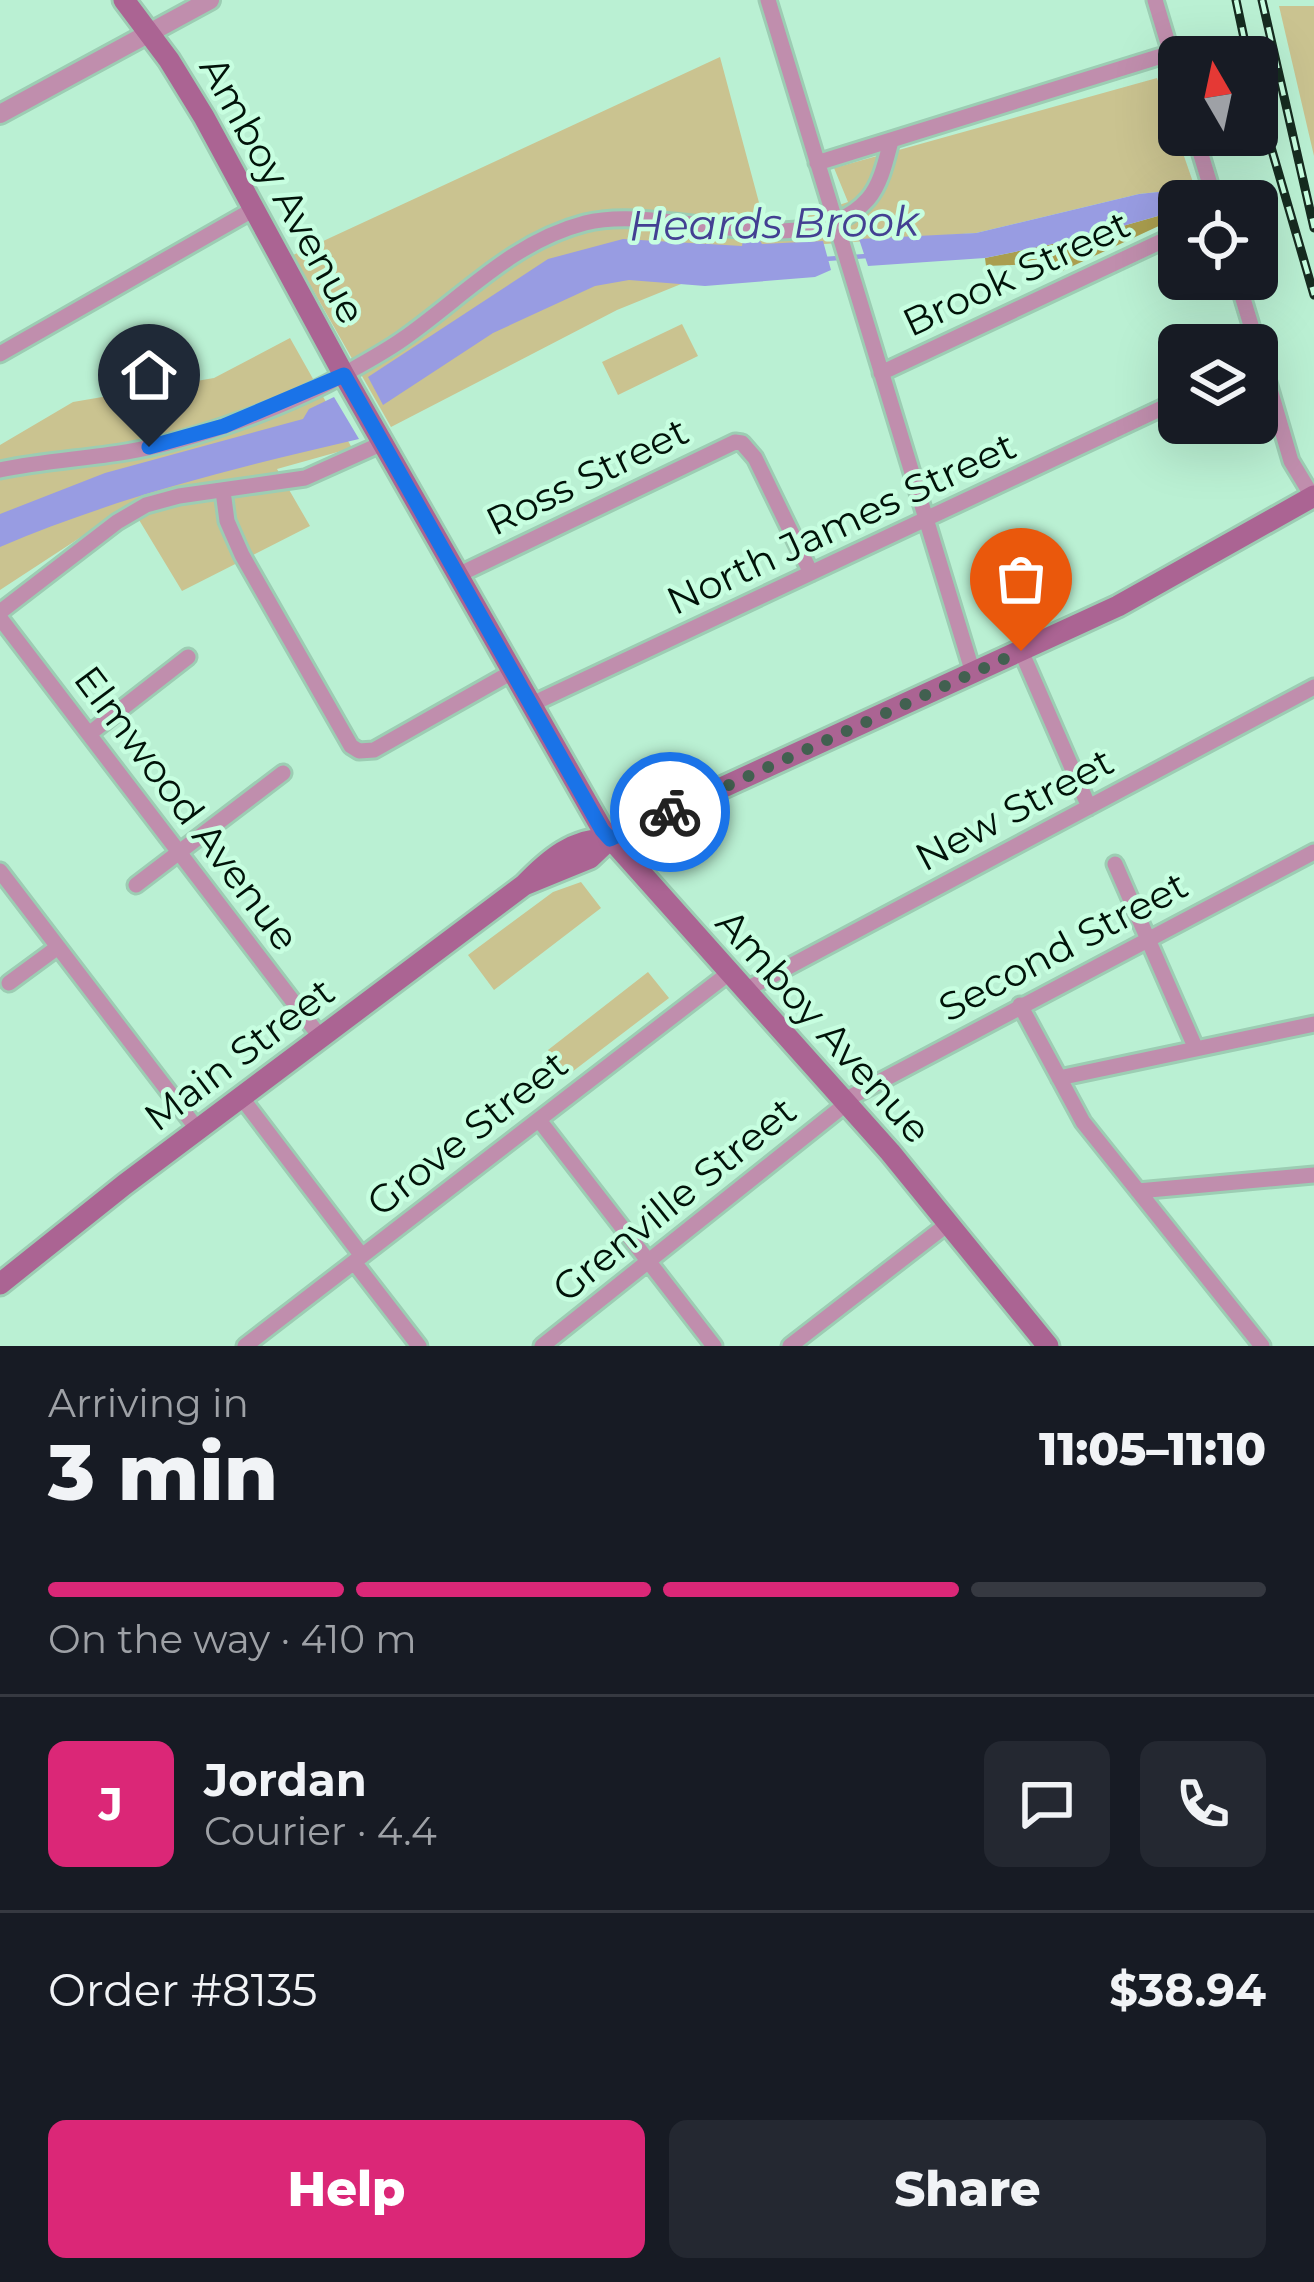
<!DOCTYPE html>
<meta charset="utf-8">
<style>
body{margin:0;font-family:Montserrat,sans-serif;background:#242831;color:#f1f3f6;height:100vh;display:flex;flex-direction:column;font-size:45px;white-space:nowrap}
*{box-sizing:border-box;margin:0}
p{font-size:39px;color:#9ea1a6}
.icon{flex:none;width:66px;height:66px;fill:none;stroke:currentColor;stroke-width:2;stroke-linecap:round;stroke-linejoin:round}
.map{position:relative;height:1346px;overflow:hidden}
.panel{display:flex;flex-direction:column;background:#171b24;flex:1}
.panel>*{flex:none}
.needle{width:78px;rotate:351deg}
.buttons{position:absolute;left:1158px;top:36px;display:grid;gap:24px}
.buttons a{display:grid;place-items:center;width:120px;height:120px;border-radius:18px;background:#171b24;box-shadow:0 12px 48px #0002;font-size:60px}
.pin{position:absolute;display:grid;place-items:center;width:102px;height:102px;color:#fff;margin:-123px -51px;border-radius:50% 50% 50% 0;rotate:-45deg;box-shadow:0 0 12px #0007}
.pin .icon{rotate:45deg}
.courier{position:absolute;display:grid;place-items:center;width:120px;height:120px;margin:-60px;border:9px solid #1a73e8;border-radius:50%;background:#fff;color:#222;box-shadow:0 3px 15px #0007}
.overview em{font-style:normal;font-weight:800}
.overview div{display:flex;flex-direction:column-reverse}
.overview{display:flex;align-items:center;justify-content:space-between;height:204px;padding:0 48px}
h1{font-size:78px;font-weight:800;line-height:90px}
.bar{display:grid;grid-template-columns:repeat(4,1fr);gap:18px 12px;align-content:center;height:144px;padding:0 48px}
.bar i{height:15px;border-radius:9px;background:#363941}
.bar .active{background:#db2777}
.bar p{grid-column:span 4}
.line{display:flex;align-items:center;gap:30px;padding:0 48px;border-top:3px solid #363941}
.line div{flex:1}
.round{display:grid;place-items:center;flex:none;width:126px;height:126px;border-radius:18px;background:#242831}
.cta{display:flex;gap:24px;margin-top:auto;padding:24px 48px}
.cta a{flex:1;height:138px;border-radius:18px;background:#db2777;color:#fff;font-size:48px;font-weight:800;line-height:138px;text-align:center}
.cta a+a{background:#242831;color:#f1f3f6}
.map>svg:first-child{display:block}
.green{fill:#cac390}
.forest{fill:#aa9e4e}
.water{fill:#989ce2}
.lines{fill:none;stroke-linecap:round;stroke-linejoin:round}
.stream{stroke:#989ce2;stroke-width:4.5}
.minor-casing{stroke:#9ccdb3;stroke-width:21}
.tertiary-casing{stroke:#9ccdb3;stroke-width:24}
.secondary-casing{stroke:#9ccdb3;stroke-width:27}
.minor{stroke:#c08ead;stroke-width:15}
.tertiary{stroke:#c08ead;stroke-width:18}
.secondary{stroke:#ab6493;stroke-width:21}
.rail-casing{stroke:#162c20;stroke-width:9}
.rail{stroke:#c7fee0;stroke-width:4.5;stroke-dasharray:14;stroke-linecap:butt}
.done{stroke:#426050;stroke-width:12;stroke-dasharray:0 21.6}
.route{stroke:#1a73e8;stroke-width:15}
.labels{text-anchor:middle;stroke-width:9;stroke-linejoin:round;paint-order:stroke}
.street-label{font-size:39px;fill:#011309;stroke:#c7fee0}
.water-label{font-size:42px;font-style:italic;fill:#434092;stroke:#c7fee0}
</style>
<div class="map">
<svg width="1314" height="1346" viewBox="0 0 1314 1346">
<rect width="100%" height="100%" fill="#baf0d3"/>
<path class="green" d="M1279,6H1314V156Z
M720,57L765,225L792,221L848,202L834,168L1157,78L1195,188L1139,194L976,233L770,248L617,310L391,427L293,255Z
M682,324L698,356L618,395L602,362Z
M290,338L352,448L277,469L310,526L182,591L130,505L0,590V445L73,402L214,378Z
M581,882L601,908L494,990L468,955L553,892Z
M648,972L669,998L568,1075L548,1050Z"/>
<path class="forest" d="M1179,210L1176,218L1062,271L1037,264L986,266L985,258L1077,239Z"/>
<path class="water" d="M1195,188L1198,201H1179V210L1077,239L985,258L868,266L859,239L976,233L1139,194Z
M758,238L762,244L823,241L831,270L815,277L705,286L629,280L595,286L493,333L383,405L368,377L548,259L623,239L742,246L743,239Z
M334,397L359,439C235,468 117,497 0,547V514L105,473L303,419L309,409Z"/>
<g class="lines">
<path class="stream" d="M825,259L867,256"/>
<g class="minor-casing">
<path id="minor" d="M768,0L973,673
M1155,0L1179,80
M1195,135L1215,201
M817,163L1171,53
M1237,279L1257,345
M1257,345L1291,461L1314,499
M0,354L254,209
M881,373L1179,233
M0,470C41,461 84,459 126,452C192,441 290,406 348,372C366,362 386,351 403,339C463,297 512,242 585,223C663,202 809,267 868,199C881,184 886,160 891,141
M223,491L227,521L242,555L351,746L359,751L374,750L512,672
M458,575L735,442L742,443L755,458L811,573
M0,612L117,522L146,505L179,496L305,478L383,443
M0,618L321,1038
M1021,651L1089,807
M530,705L1179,400
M89,734L188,657
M1115,864L1196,1049
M0,871L198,1130
M136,885L283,773
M9,983L58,947
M745,990L1314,687
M1020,1005L1083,1122L1262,1346
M1059,1078L1314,1024
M241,1097L362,1256
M845,1100L1314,852
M539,1120L714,1346
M1138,1191L1314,1175
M354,1262L419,1346
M245,1346L729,973
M542,1346L847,1103
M790,1346L949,1223"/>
</g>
<g class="tertiary-casing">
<path id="tertiary" d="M0,114L210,0"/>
</g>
<g class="secondary-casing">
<path id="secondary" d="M124,0L169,60L204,117L344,375L602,829L890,1152L1048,1346
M524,885L590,858L610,839L1118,606L1314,496
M0,1284L124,1185L524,885C548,860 574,837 610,839"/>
</g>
<use href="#minor" class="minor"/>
<use href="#tertiary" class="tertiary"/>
<use href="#secondary" class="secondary"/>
<g class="rail-casing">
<path id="rail" d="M1236,0L1248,57
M1262,0L1314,228
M1257,99L1314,295"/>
</g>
<use href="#rail" class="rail"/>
</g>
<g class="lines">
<path class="done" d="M670,812L1021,651"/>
<path class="route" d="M149,447L224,426L344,375L602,830L610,839L670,812"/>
</g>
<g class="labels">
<g class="street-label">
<text transform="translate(283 190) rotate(61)" y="14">Amboy Avenue</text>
<text transform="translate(1016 273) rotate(-25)" y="14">Brook Street</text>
<text transform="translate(587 476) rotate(-26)" y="14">Ross Street</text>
<text transform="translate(841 523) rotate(-25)" y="14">North James Street</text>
<text transform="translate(187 808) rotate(53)" y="14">Elmwood Avenue</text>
<text transform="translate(1014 809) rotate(-28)" y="14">New Street</text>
<text transform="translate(1063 946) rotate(-28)" y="14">Second Street</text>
<text transform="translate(824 1026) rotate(48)" y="14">Amboy Avenue</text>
<text transform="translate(239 1054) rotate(-37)" y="14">Main Street</text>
<text transform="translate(467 1133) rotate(-38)" y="14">Grove Street</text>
<text transform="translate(674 1199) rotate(-39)" y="14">Grenville Street</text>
</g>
<g class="water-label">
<text transform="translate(774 223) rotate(-1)" y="15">Heards Brook</text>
</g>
</g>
</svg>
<div class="buttons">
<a><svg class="needle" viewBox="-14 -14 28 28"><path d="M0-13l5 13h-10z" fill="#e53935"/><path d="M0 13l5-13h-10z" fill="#9ea1a6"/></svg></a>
<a><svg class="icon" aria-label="locate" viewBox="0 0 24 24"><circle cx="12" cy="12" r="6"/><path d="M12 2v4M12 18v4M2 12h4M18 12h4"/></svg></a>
<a><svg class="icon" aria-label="layers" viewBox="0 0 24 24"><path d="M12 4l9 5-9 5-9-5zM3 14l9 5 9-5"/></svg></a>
</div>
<div class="pin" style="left:1021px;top:651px;background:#ea580c"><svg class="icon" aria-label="bag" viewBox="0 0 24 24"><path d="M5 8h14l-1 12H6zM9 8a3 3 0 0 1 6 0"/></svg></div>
<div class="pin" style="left:149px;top:447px;background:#1f2937"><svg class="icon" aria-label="home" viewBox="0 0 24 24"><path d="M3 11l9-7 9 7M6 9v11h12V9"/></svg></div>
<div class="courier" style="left:670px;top:812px"><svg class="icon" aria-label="bike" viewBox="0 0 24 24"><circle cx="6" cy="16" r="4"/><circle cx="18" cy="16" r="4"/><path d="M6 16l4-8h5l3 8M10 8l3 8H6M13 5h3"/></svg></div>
</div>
<section class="panel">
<div class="overview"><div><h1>3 min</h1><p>Arriving in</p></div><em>11:05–11:10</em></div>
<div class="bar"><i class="active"></i><i class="active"></i><i class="active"></i><i></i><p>On the way · 410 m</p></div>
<div class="line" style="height:216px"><b class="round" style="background:#db2777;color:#fff">J</b><div><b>Jordan</b><p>Courier · 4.4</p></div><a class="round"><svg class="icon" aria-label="chat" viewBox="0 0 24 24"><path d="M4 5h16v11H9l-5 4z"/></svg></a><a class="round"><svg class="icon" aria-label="phone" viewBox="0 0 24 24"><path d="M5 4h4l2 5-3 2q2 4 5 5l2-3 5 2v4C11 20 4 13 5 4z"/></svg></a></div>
<div class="line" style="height:156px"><div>Order #8135</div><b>$38.94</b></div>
<div class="cta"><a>Help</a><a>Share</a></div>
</section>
